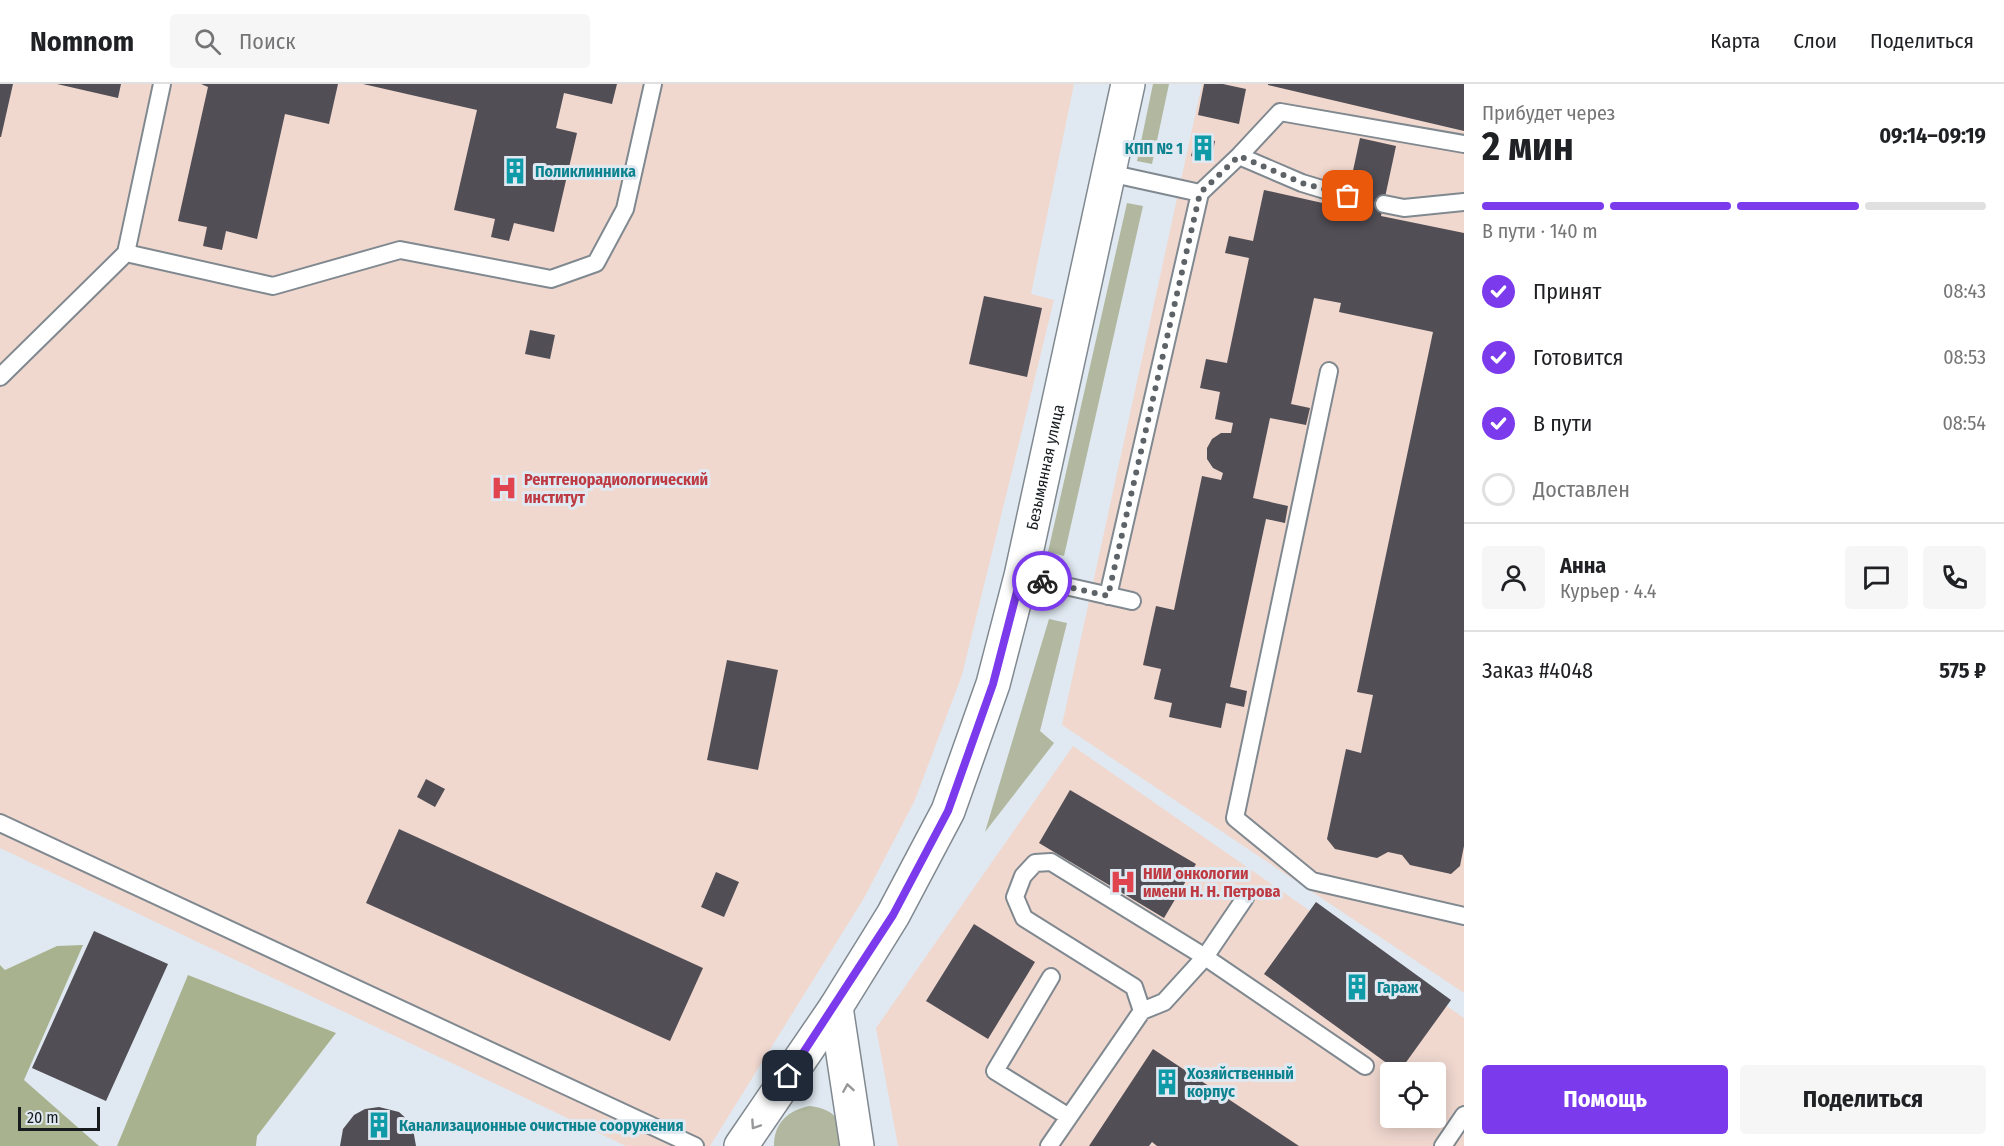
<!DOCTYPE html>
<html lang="ru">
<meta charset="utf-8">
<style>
body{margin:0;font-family:"Fira Sans Condensed",sans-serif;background:#f6f6f6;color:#202124;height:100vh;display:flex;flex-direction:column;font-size:22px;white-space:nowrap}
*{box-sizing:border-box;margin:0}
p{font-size:20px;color:#757577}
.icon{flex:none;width:33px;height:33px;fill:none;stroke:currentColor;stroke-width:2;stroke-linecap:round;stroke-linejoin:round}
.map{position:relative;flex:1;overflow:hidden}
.panel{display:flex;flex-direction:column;background:#fff;width:540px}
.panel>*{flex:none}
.controls{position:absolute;left:1380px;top:978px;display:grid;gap:12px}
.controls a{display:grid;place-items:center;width:66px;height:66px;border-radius:6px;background:#fff;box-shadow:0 3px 15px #0003;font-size:30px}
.scale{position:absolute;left:18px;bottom:15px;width:82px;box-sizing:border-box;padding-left:6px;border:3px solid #171b1d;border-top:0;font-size:16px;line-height:21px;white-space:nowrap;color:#171b1d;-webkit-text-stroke:4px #e0e9f1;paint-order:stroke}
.pin{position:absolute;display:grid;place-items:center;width:51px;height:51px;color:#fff;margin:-26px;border-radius:12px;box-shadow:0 3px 9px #0006}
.courier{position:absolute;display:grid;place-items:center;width:60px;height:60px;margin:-30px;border:4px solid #7c3aed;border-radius:50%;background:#fff;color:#222;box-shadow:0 2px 8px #0007}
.overview em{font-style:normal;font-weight:700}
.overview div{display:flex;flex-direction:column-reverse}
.overview{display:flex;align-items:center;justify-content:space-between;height:102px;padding:0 18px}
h1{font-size:39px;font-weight:700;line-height:45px}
.bar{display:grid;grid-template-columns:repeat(4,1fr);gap:9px 6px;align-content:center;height:72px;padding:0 18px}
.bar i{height:8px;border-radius:4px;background:#e0e0e0}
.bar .on{background:#7c3aed}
.bar p{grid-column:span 4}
.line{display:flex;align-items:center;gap:15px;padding:0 18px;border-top:2px solid #e0e0e0}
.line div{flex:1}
.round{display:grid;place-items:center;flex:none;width:63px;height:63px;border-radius:6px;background:#f6f6f6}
ol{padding:0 18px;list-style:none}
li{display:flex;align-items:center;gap:18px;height:66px}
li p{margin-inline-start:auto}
li .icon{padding:6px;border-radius:50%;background:#7c3aed;color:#fff;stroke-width:4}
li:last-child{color:#757577}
li i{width:33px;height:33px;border:3px solid #e0e0e0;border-radius:50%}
.button{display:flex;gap:12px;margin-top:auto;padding:12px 18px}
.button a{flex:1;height:69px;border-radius:6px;background:#7c3aed;color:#fff;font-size:24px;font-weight:700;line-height:69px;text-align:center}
.button a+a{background:#f6f6f6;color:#202124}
header{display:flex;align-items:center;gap:36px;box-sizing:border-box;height:84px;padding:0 30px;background:#fff;border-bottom:2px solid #e0e0e0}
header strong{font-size:28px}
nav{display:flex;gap:33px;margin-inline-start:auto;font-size:21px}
.search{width:420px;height:54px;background:#f6f6f6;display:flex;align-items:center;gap:15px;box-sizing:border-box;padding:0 21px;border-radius:6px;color:#757577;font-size:22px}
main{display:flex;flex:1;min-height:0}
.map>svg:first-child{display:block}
.medical{fill:#f0d8cf;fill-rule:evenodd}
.green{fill:#b1b89f}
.forest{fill:#a9b28f}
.building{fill:#514e56}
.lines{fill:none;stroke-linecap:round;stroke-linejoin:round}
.service-casing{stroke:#808990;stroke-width:20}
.minor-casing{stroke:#808990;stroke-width:36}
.service{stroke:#fff;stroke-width:16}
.minor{stroke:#fff;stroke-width:33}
.oneway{stroke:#979899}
.done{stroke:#5d6367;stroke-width:6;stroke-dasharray:0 10.8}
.route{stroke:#7c3aed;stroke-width:8}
.labels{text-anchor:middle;stroke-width:6;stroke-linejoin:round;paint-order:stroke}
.culture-label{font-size:16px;font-weight:bold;fill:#0d838f;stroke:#e0e9f1;text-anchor:start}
.street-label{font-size:16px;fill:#171b1d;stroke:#e0e9f1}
.health-label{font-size:16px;font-weight:bold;fill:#be3a42;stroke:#e0e9f1;text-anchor:start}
</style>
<header>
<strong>Nomnom</strong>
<div class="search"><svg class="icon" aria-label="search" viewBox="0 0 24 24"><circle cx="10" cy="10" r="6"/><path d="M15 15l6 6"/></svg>Поиск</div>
<nav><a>Карта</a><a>Слои</a><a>Поделиться</a></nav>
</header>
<main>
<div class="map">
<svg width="1464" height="1062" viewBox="0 0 1464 1062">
<rect width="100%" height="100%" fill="#e0e9f1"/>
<path class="medical" d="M0,0H1074L1031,210L1054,216L962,591L915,716L864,814L710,1062H626L0,764Z
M1202,0H1464V909L1062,641Z
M1073,662L1464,934V1062H898L876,944ZM1390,988H1436V1034H1390Z"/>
<path class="green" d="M1153,0H1169L1152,80L1137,77Z
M1127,119L1143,122L1064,472L1048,468Z
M1049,535L1067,539L1040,647L1054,659L985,748Z
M810,1022C838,1026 840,1037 846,1062H774C774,1039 788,1026 810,1022Z"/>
<path class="forest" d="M83,861L24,996L99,1062H0V881L5,886L57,862Z
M188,891L336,949L257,1052L256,1062H117Z"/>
<path class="building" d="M0,0H13L1,53H0Z
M57,0H121L118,14Z
M201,0H338L329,40L285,30L257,155L226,147L222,166L203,162L207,143L178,137L208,3Z
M363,0H617L612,20L564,9L556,44L577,49L554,148L514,139L509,157L491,153L495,135L454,126L477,26Z
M1204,0H1223L1246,5L1239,40L1198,31Z
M1464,0V47L1268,1V0Z
M1196,52L1215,57L1211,77L1191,72Z
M1360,54L1396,62L1381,132L1464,149V762L1460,782L1451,790L1410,781L1402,771L1388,768L1377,774L1335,765L1327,755L1346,665L1361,669L1373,611L1357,608L1433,248L1339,228L1341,219L1314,214L1291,320L1310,324L1306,341L1270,334L1253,414L1288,422L1285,439L1266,435L1230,603L1247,607L1244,623L1226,619L1221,644L1169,633L1172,619L1154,615L1161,585L1143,581L1156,522L1174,526L1202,392L1221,396L1223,389L1213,384L1207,375V364L1212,355L1221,349H1231L1233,339L1215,335L1220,308L1200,304L1206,275L1227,279L1249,174L1225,169L1229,152L1253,157L1264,106L1345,124Z
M984,212L1042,224L1027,293L969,280Z
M530,246L555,251L550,275L525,270Z
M727,576L778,586L758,686L707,676Z
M426,695L445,705L435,723L417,713Z
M1070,706L1196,780L1164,834L1039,759Z
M399,745L703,884L670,957L366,819Z
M716,788L739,798L724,833L701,823Z
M1316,818L1451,916L1399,988L1264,890Z
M974,840L1035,878L988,955L926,917Z
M94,847L168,880L106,1017L32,984Z
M1153,965L1299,1062H1157L1152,1058L1149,1062H1089Z
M379,1023L399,1028L409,1037L413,1045L416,1062H340L343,1045L354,1031L365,1025Z"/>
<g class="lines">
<g class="service-casing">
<path id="service" d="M162,0L126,169L273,202L400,166L551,195L596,179L625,125L653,0
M1239,72L1302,99L1348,113
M1109,89L1200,109L1239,72L1280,28L1464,60
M1384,120L1404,124L1464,118
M1329,287L1235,734L1312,797L1464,832
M0,293L126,169
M1021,492L1132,517
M1108,512L1200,109
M0,739L695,1062
M1051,893L995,987L1069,1033
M1142,927L1134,903L1024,834L1015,813L1023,792L1035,779L1051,778L1205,873L1365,982
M1049,1062L1142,927L1164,918L1205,873L1245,814
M1443,1062L1464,1031"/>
</g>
<g class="minor-casing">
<g id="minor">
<path d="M836,923L857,1062"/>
<path id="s1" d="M741,1062L836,923L893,831L948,727L993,600L1021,492L1128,0"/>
</g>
</g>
<use href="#service" class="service"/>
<use href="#minor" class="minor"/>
</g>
<defs><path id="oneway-chevron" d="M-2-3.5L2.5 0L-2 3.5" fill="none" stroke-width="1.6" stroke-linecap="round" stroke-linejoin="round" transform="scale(1.5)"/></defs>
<g class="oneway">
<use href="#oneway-chevron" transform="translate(848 1004) rotate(-99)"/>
<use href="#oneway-chevron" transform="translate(755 1041) rotate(124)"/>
</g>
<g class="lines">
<path class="done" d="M1042,497L1108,512L1200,109L1239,72L1302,99L1348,112"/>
<path class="route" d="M788,992L893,831L948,727L993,600L1021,492L1042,497"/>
</g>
<defs>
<g id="building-bare" transform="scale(2.07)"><path d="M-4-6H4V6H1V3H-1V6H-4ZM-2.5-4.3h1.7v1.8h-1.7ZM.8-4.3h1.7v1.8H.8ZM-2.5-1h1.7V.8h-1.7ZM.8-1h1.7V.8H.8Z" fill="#0f9aa8" stroke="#e0e9f1" stroke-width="2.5" paint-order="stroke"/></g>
<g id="hospital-bare" transform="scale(2.07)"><path d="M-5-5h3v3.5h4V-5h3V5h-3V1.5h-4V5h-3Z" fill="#e0444e" stroke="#e0e9f1" stroke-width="2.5" paint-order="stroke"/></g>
</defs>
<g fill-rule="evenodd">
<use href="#building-bare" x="1203" y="64"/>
<use href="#building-bare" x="515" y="87"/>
<use href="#hospital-bare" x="504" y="404"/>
<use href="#hospital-bare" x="1123" y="798"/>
<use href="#building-bare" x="1357" y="903"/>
<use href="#building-bare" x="1167" y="998"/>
<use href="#building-bare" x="379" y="1041"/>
</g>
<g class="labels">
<g class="culture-label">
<text x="1183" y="70" text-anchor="end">КПП № 1</text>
<text x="535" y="93">Поликлинника</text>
<text x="1377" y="909">Гараж</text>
<text x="1187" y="995">Хозяйственный<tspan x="1187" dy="18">корпус</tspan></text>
<text x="399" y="1047">Канализационные очистные сооружения</text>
</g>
<g class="street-label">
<text dy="6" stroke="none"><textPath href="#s1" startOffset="752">Безымянная улица</textPath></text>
</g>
<g class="health-label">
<text x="524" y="401">Рентгенорадиологический<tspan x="524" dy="18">институт</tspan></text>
<text x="1143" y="795">НИИ онкологии<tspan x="1143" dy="18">имени Н. Н. Петрова</tspan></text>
</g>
</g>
</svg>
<div class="controls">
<a><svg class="icon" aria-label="locate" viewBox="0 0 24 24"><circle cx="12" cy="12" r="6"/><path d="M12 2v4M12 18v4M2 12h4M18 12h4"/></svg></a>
</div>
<div class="scale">20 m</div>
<div class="pin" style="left:1348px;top:112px;background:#ea580c"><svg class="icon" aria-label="bag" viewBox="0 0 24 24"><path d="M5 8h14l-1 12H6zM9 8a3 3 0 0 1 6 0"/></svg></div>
<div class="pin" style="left:788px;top:992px;background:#1f2937"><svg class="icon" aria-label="home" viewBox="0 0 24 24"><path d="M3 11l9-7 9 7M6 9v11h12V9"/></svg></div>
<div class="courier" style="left:1042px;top:497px"><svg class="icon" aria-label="bike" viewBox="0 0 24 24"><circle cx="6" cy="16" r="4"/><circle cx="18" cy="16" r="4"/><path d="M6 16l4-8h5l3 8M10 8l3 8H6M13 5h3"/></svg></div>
</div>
<section class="panel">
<div class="overview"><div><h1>2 мин</h1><p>Прибудет через</p></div><em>09:14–09:19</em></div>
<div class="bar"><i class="on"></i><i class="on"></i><i class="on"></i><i></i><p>В пути · 140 m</p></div>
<ol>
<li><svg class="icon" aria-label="check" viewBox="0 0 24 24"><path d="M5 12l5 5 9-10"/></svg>Принят<p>08:43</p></li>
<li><svg class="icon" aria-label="check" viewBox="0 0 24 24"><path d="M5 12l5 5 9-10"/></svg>Готовится<p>08:53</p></li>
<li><svg class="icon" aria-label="check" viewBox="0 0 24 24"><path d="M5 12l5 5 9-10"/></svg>В пути<p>08:54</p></li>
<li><i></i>Доставлен</li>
</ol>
<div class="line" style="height:108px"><a class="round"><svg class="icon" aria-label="person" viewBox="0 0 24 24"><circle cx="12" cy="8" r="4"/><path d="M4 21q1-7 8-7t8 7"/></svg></a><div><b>Анна</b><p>Курьер · 4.4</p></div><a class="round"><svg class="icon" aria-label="chat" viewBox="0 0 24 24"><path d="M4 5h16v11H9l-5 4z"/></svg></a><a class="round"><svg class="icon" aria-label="phone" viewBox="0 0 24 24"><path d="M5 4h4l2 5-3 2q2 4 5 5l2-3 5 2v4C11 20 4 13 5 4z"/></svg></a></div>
<div class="line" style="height:78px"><div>Заказ #4048</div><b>575 ₽</b></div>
<div class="button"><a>Помощь</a><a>Поделиться</a></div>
</section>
</main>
